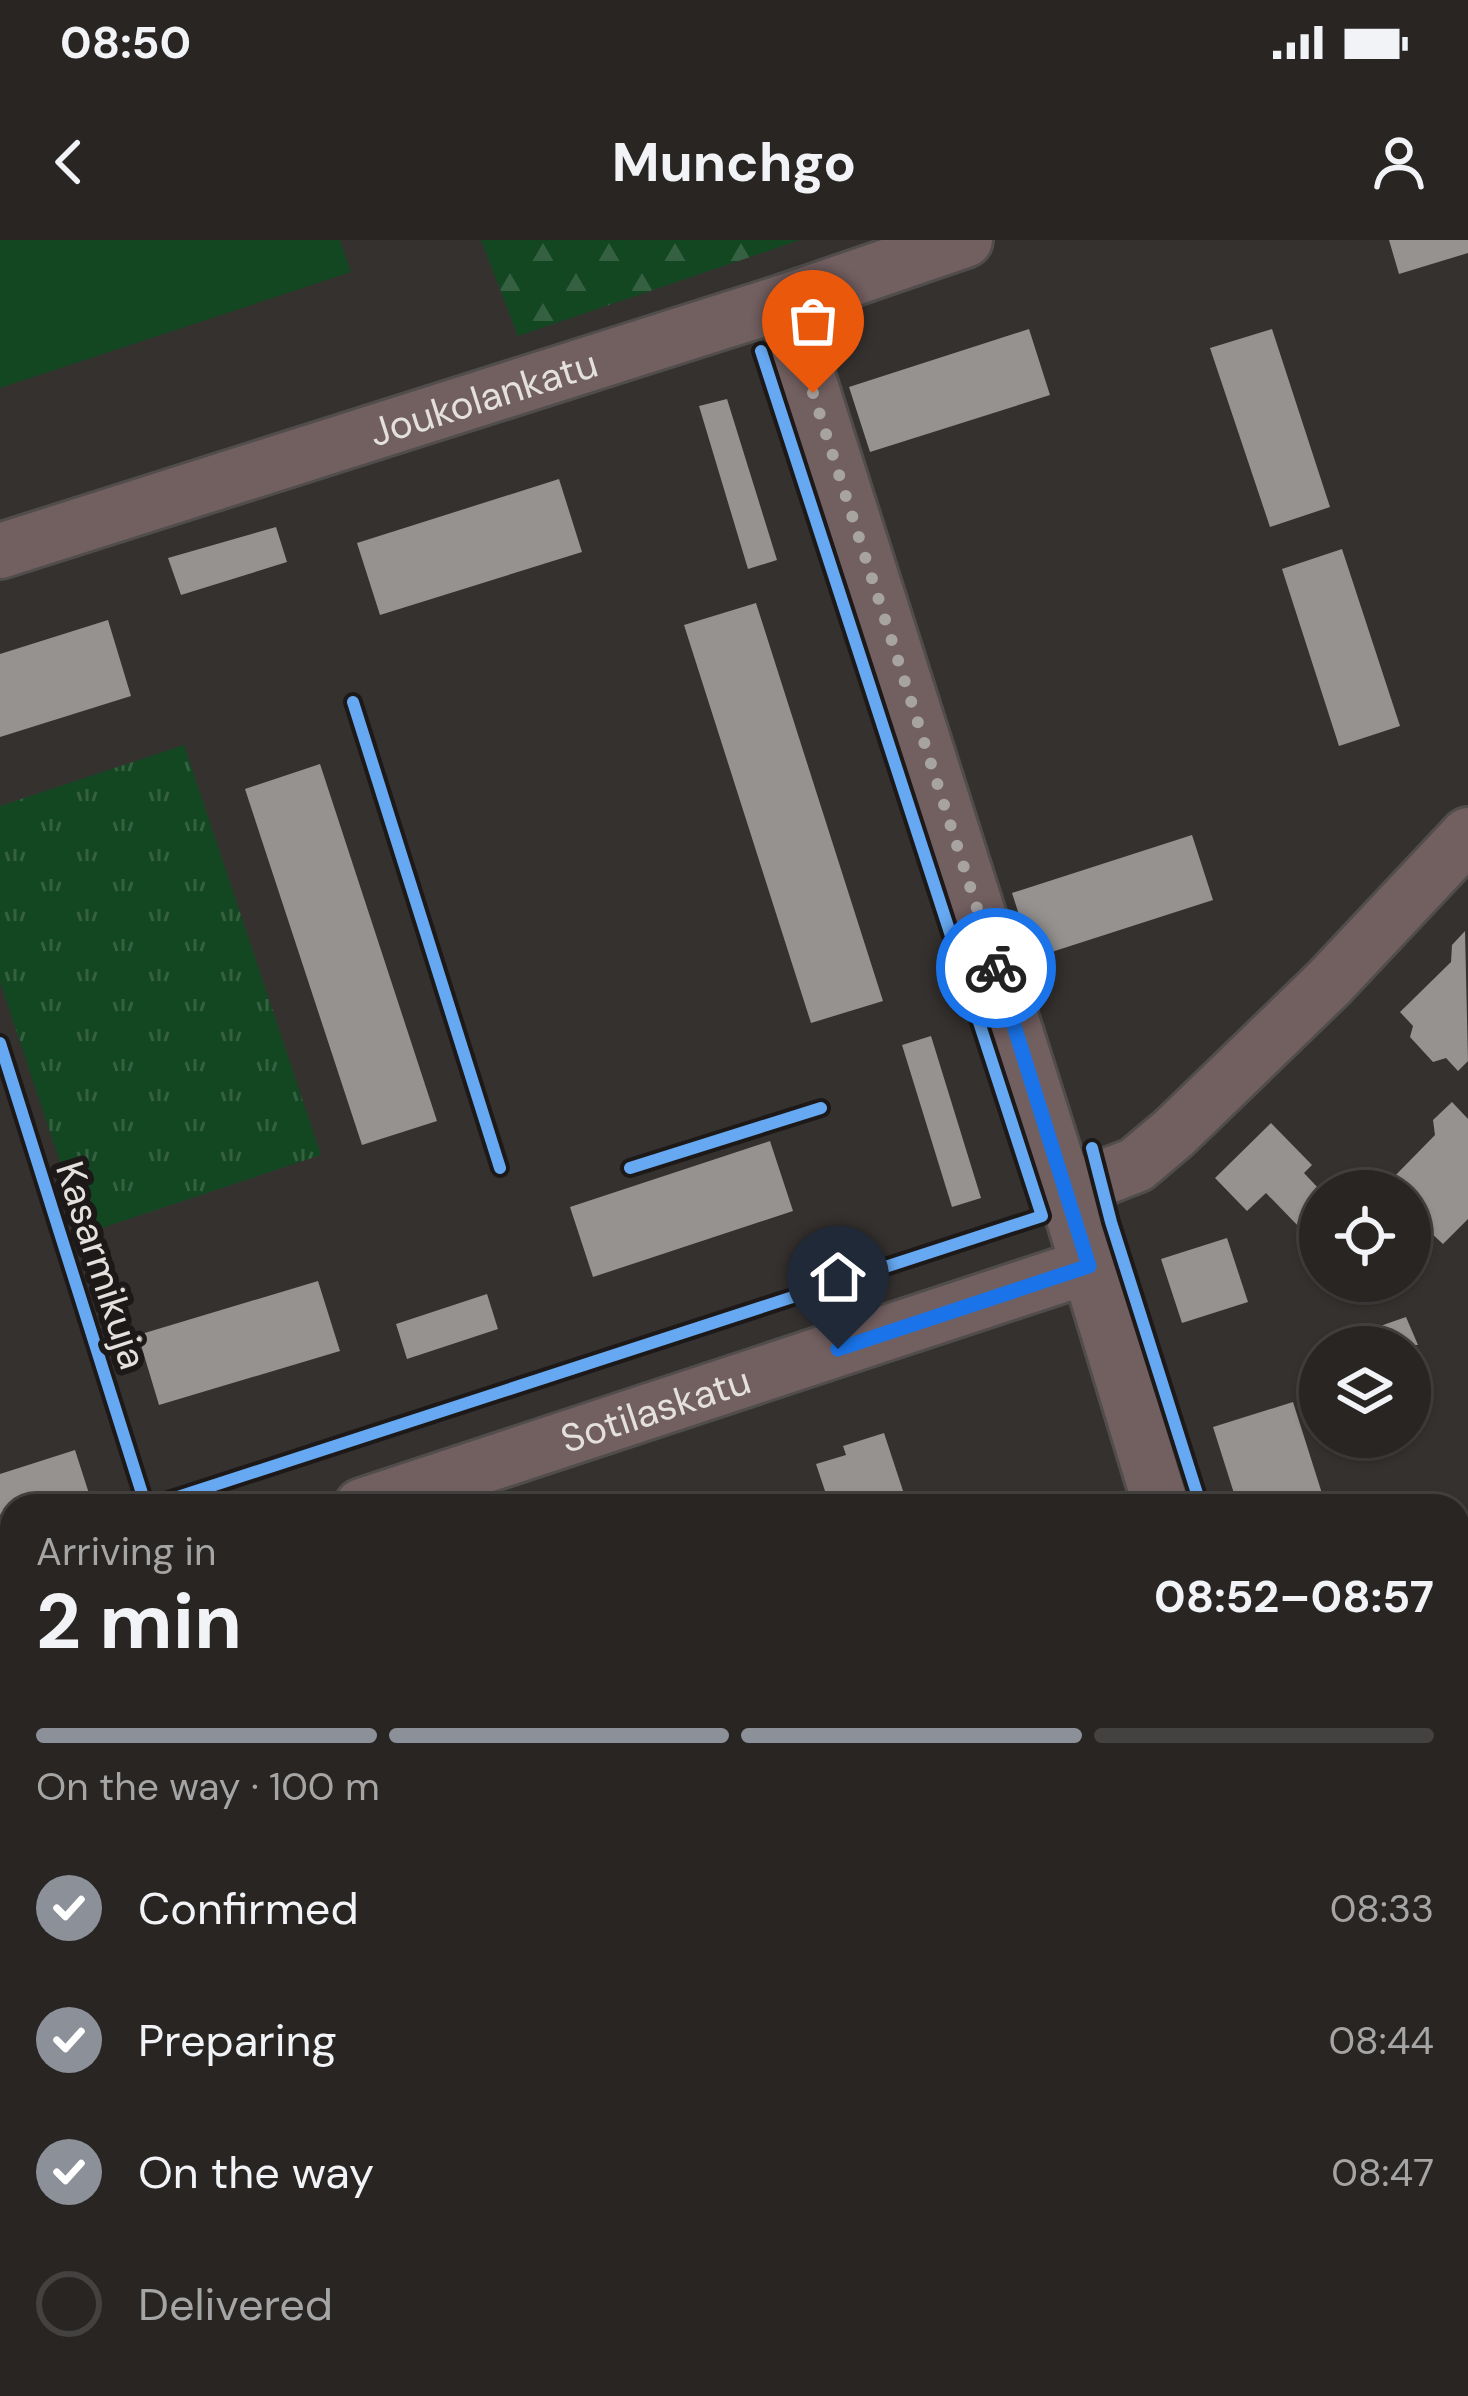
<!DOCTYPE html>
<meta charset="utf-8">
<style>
body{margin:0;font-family:"DM Sans",sans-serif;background:#343130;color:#f1f3f6;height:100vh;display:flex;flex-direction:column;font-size:45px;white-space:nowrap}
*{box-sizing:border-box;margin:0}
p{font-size:39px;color:#a5a5a6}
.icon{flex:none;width:66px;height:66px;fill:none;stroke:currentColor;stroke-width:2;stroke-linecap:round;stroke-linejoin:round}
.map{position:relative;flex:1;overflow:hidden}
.drawer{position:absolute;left:0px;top:1254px;width:1470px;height:903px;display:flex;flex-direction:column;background:#282523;border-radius:36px 36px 0 0;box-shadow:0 3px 9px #0004,0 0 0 3px #444241}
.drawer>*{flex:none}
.buttons{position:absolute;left:1299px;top:930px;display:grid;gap:24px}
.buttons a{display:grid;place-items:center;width:132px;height:132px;border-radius:50%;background:#282523;box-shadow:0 3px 9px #0004,0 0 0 3px #444241;font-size:60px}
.pin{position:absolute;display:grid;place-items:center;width:102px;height:102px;color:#fff;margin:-123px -51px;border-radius:50% 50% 50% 0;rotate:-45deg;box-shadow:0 0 12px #0007}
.pin .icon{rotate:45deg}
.courier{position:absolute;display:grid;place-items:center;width:120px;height:120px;margin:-60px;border:9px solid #1a73e8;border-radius:50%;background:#fff;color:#222;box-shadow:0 3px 15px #0007}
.summary em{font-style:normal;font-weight:700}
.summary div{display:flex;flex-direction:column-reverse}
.summary{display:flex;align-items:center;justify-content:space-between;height:204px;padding:0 36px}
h1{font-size:78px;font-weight:700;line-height:90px}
.bar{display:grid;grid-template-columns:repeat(4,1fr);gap:18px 12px;align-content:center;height:144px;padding:0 36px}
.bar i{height:15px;border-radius:9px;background:#444241}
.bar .selected{background:#8c9099}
.bar p{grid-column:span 4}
ol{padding:0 36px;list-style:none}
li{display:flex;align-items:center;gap:36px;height:132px}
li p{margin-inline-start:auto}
li .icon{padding:12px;border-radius:50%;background:#8c9099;color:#fff;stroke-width:4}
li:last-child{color:#a5a5a6}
li i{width:66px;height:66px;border:6px solid #444241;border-radius:50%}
.status{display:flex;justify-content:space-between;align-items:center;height:84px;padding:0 60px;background:#282523;direction:ltr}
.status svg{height:33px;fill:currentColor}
header{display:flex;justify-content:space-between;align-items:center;height:156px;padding:0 36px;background:#282523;font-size:54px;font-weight:700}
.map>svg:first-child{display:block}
.grass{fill:url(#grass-tufts)}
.forest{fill:url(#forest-firs)}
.pitch{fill:#134722}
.building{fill:#959290}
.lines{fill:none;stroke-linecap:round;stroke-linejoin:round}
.minor-casing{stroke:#504d4c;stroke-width:60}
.minor{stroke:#725f60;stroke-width:54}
.cycleway-casing{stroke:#1c1918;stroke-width:20}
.cycleway{stroke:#66a8f1;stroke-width:12}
.done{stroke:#a7a3a1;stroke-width:12;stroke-dasharray:0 21.6}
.route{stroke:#1a73e8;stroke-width:15}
.labels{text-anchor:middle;stroke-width:12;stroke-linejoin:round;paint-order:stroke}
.street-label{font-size:39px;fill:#e4e0de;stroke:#1c1918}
</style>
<div class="status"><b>08:50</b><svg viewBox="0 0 49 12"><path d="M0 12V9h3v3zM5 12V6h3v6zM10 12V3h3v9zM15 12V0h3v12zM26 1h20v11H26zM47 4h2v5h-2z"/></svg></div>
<header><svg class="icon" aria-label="back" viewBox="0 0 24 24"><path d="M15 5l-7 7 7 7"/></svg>Munchgo<svg class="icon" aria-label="person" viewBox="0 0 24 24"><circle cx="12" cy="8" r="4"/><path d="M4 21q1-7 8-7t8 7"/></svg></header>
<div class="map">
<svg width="1468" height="2156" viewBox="0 0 1468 2156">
<defs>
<pattern id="grass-tufts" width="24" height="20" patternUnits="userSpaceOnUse" patternTransform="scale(3)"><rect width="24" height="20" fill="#134722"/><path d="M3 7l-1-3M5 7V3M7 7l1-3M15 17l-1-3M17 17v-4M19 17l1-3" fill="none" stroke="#356142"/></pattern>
<pattern id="forest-firs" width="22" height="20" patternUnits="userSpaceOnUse" patternTransform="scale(3)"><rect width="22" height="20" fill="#134722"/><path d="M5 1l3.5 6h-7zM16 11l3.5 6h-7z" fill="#356142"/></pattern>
</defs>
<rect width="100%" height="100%" fill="#35312f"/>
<path class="grass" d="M184,505L321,915L84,994L0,742V566Z"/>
<path class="forest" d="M481,0H800L518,96Z"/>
<path class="pitch" d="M0,0H340L351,32L0,148Z"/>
<path class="building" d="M1389,0H1468V13L1399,34Z
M1029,89L1050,155L870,212L849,147Z
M1272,89L1330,267L1270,287L1210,108Z
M727,159L777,320L748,329L699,166Z
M559,239L582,312L380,375L357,303Z
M276,287L287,322L181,355L168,318Z
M1342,309L1400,486L1339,506L1282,329Z
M756,363L883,761L811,783L684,385Z
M108,380L131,456L0,497V414Z
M320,524L437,881L362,905L245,549Z
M1192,595L1213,660L1033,718L1012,653Z
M1465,691L1468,821L1458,831L1446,818L1433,822L1410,797L1413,786L1400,772L1451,722L1452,705Z
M931,796L981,958L952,967L902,805Z
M1452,862L1468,879V979L1443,1004L1430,992L1417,996L1410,988V951H1388L1384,947L1435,895L1433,880Z
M1271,883L1312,925L1304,933L1320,950V971L1301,989L1266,953L1247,971L1215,938Z
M770,901L793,971L593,1037L570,967Z
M1227,998L1248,1062L1182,1083L1161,1019Z
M318,1041L340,1111L159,1165L138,1095Z
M487,1054L498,1089L407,1119L396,1084Z
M1406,1077L1418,1105L1323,1107V1106Z
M1293,1162L1326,1266H1238L1213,1187Z
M884,1193L908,1266H830L816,1224L846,1215L843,1206Z
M75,1210L93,1266H12V1314L0,1318V1234Z
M1099,1252L1104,1266H1058L1057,1265Z
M12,1616V1681L0,1685V1620Z
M1468,1683V1723L1458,1726V1686Z
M1468,1805V1968L1458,1969V1806Z
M12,1922V1995L0,1999V1926Z
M374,2145H428L431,2156H343Z
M455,2145H540V2146L509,2156H458Z"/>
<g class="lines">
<g class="minor-casing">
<g id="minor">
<path d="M784,62L1066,952L1161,1266"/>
<path id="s1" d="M0,311L784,62L965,0"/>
<path d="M1066,952L1136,925L1174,893L1329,743L1468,595"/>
<path id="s2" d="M362,1266L1089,1026"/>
<path d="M0,1383L12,1380"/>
<path d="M1458,1425L1468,1423"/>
<path d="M0,1854L12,1850"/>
<path d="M201,2145L204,2156"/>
<path d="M1385,2145L1386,2156"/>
<path d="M1182,2156L1248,2145"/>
</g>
</g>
<use href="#minor" class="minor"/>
<g class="cycleway-casing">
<path id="cycleway" d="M353,462L500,928
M0,803L146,1266
M1092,908L1111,982L1201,1266
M630,928L821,868
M150,1266L1042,976L761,111"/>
</g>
<use href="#cycleway" class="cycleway"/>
</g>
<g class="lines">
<path class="done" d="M813,153L996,728"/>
<path class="route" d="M838,1109L1089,1026L996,728"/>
</g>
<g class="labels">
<g class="street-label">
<text dy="14" stroke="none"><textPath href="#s1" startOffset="507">Joukolankatu</textPath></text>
<text transform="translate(102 1025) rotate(72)" y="14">Kasarmikuja</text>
<text dy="14" stroke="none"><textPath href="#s2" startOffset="309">Sotilaskatu</textPath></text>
</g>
</g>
</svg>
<div class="buttons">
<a><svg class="icon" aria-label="locate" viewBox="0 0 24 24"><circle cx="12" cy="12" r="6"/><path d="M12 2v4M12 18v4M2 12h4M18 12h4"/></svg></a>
<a><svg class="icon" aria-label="layers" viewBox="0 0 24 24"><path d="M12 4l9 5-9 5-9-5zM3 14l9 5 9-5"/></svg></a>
</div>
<div class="pin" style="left:813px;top:153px;background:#ea580c"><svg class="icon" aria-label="bag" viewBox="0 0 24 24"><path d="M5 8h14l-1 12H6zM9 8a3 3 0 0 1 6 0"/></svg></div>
<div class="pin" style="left:838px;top:1109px;background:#1f2937"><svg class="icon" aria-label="home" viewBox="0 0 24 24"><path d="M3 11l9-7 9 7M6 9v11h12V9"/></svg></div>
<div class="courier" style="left:996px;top:728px"><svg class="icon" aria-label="bike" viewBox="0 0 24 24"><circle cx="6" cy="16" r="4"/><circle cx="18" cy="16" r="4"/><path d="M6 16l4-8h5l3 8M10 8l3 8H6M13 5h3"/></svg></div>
<section class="drawer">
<div class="summary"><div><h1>2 min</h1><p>Arriving in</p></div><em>08:52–08:57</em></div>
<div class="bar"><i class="selected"></i><i class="selected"></i><i class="selected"></i><i></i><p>On the way · 100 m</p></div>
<ol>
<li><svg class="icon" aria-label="check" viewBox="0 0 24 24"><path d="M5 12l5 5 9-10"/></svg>Confirmed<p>08:33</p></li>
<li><svg class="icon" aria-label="check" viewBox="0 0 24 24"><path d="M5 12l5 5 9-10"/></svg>Preparing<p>08:44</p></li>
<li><svg class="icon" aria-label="check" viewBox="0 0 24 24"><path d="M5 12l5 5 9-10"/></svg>On the way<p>08:47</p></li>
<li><i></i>Delivered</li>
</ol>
</section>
</div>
